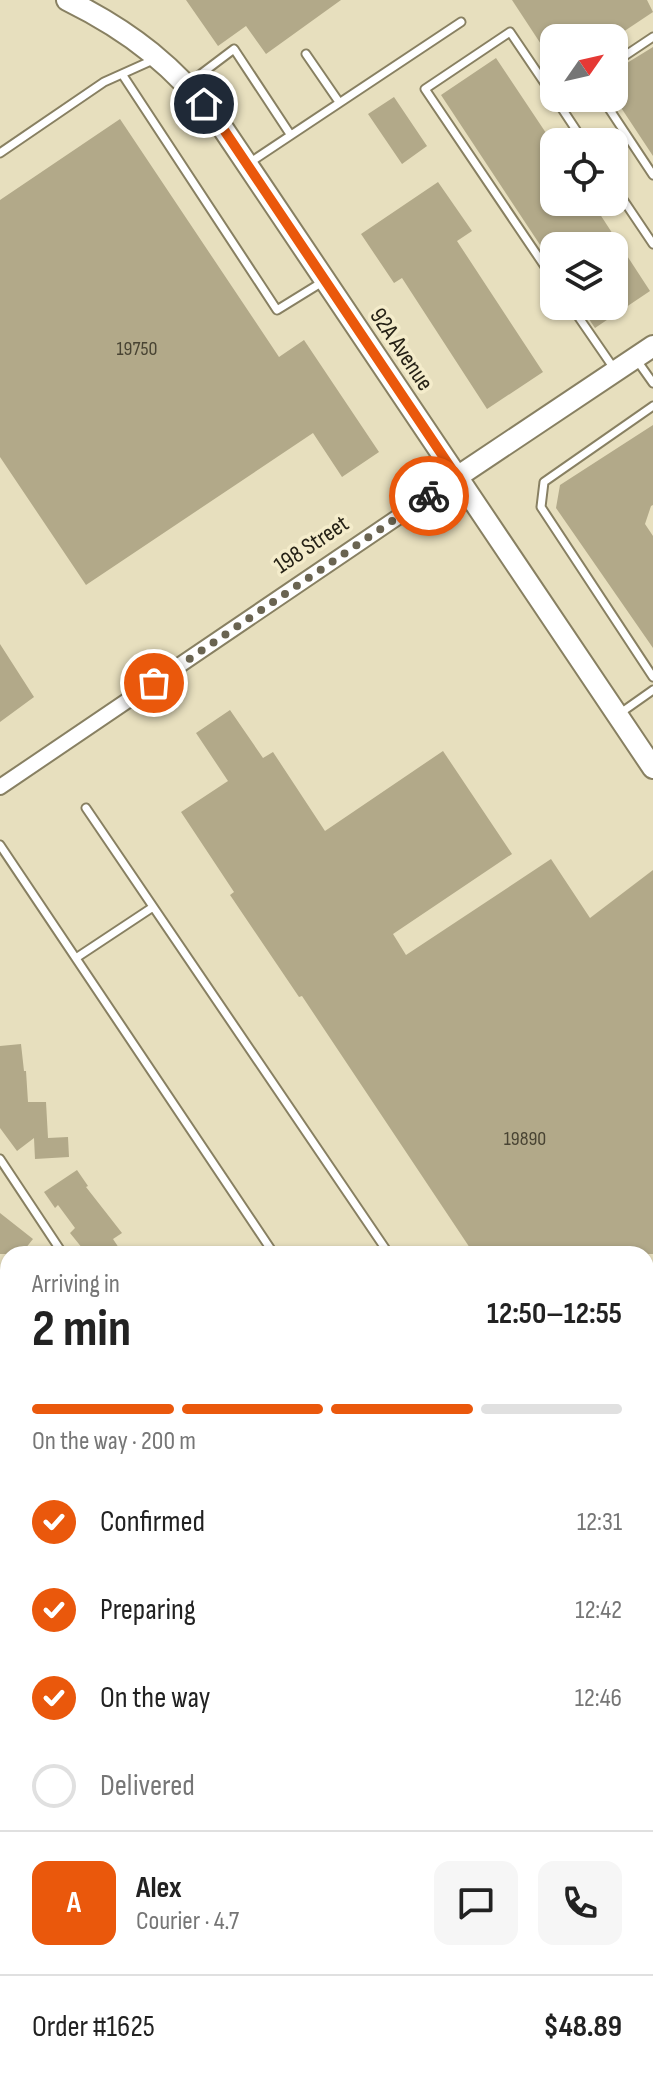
<!DOCTYPE html>
<meta charset="utf-8">
<style>
body{margin:0;font-family:"Sofia Sans Condensed",sans-serif;background:#f6f6f6;color:#222;height:100vh;display:flex;flex-direction:column;font-size:30px;white-space:nowrap}
*{box-sizing:border-box;margin:0}
p{font-size:26px;color:#767676}
.icon{flex:none;width:44px;height:44px;fill:none;stroke:currentColor;stroke-width:2;stroke-linecap:round;stroke-linejoin:round}
.map{position:relative;flex:1;overflow:hidden}
.panel{position:absolute;left:0px;top:1246px;width:654px;height:850px;display:flex;flex-direction:column;background:#fff;border-radius:24px 24px 0 0;box-shadow:0 2px 6px #0004}
.panel>*{flex:none}
.needle{width:52px;rotate:56deg}
.controls{position:absolute;left:540px;top:24px;display:grid;gap:16px}
.controls a{display:grid;place-items:center;width:88px;height:88px;border-radius:16px;background:#fff;box-shadow:0 2px 6px #0004;font-size:40px}
.pin{position:absolute;display:grid;place-items:center;width:68px;height:68px;color:#fff;margin:-34px;border:4px solid #fff;border-radius:50%;box-shadow:0 2px 8px #0007}
.courier{position:absolute;display:grid;place-items:center;width:80px;height:80px;margin:-40px;border:6px solid #ea580c;border-radius:50%;background:#fff;color:#222;box-shadow:0 2px 10px #0007}
.headline em{font-style:normal;font-weight:700}
.headline div{display:flex;flex-direction:column-reverse}
.headline{display:flex;align-items:center;justify-content:space-between;height:136px;padding:0 32px}
h1{font-size:52px;font-weight:700;line-height:60px}
.bar{display:grid;grid-template-columns:repeat(4,1fr);gap:12px 8px;align-content:center;height:96px;padding:0 32px}
.bar i{height:10px;border-radius:6px;background:#e0e0e0}
.bar .on{background:#ea580c}
.bar p{grid-column:span 4}
.line{display:flex;align-items:center;gap:20px;padding:0 32px;border-top:2px solid #e0e0e0}
.line div{flex:1}
.round{display:grid;place-items:center;flex:none;width:84px;height:84px;border-radius:16px;background:#f6f6f6}
ol{padding:0 32px;list-style:none}
li{display:flex;align-items:center;gap:24px;height:88px}
li p{margin-inline-start:auto}
li .icon{padding:8px;border-radius:50%;background:#ea580c;color:#fff;stroke-width:4}
li:last-child{color:#767676}
li i{width:44px;height:44px;border:4px solid #e0e0e0;border-radius:50%}
.map>svg:first-child{display:block}
.commercial{fill:#d7d0e6}
.green{fill:#abbc9e}
.lines{fill:none;stroke-linecap:round;stroke-linejoin:round}
.stream{stroke:#7997ac;stroke-width:5}
.building{fill:#b2a989}
.lane-casing{stroke:#888062;stroke-width:11}
.street-casing{stroke:#888062;stroke-width:18}
.secondary-casing{stroke:#888062;stroke-width:24}
.primary-casing{stroke:#b28f86;stroke-width:26}
.lane{stroke:#fff;stroke-width:7}
.street{stroke:#fff;stroke-width:14}
.secondary{stroke:#fff;stroke-width:20}
.primary{stroke:#fedfda;stroke-width:22}
.done{stroke:#6a6451;stroke-width:8;stroke-dasharray:0 14.4}
.route{stroke:#ea580c;stroke-width:10}
.labels{text-anchor:middle;stroke-width:7;stroke-linejoin:round;paint-order:stroke}
.number-label{font-size:20px;fill:#494433}
.street-label{font-size:24px;fill:#262216;stroke:#f4eccb}
</style>
<div class="map">
<svg width="653" height="2095" viewBox="0 0 653 2095">
<rect width="100%" height="100%" fill="#e7dfbe"/>
<path class="commercial" d="M653,1790V2095H322L320,2088H646V1795Z"/>
<path class="green" d="M646,1676L653,1682V1790L646,1795Z
M0,1685L8,1695V1866L0,1858Z
M122,2088H304L306,2095H125Z"/>
<g class="lines">
<path class="stream" d="M0,1782L8,1788
M209,2088L211,2095"/>
</g>
<path class="building" d="M186,0H341L266,54L246,26L218,46Z
M512,0H647L653,12L614,38H554V64Z
M653,47V156L614,97V71Z
M496,58L554,145V202H592L650,291L595,328L580,306H614V246H554V266L441,95Z
M394,97L427,146L402,164L368,114Z
M120,119L279,357L304,340L379,452L342,477L313,433L86,585L0,457V200Z
M438,182L472,231L457,241L543,372L487,409L402,278L394,283L361,234Z
M653,425V505L651,506L645,524L653,536V648L556,508L560,485Z
M0,644L34,697L0,722Z
M230,710L263,758L273,752L325,831L443,751L512,854L393,934L406,955L551,859L590,918L653,870V1254H474L302,996L299,997L230,895L234,892L181,812L228,781L196,733Z
M21,1044L24,1071H26L28,1102H46L48,1138L68,1137L69,1157L35,1159L34,1138L17,1151L0,1128V1046Z
M77,1170L88,1186L86,1187L122,1233L113,1239L123,1254H87L70,1233L75,1228L58,1205L55,1208L44,1192Z
M0,1213L33,1239L21,1254H0Z"/>
<g class="lines">
<g class="lane-casing">
<path id="lane" d="M306,54L339,102
M614,63L653,37
M122,74L277,310L324,281
M189,83L234,49L290,134
M554,97L510,32L425,89L554,280
M555,98L584,142
M602,98L653,175
M0,153L104,82L153,60
M249,163L461,22
M614,186L653,244
M571,306L615,370
M636,359L653,383
M653,406L544,482L541,507L653,677
M619,714L653,690
M86,808L389,1254
M0,845L274,1254
M76,958L153,907
M0,1159L63,1254
M0,1408L8,1421
M646,1535L653,1530
M0,1601L8,1599
M646,1924L653,1931
M572,2088L580,2095"/>
</g>
<g class="street-casing">
<path id="street" d="M0,787L457,477
M646,1810L653,1806
M487,2088L488,2095"/>
</g>
<g class="secondary-casing">
<path id="secondary" d="M67,0C132,32 175,67 220,124L653,768
M457,477L653,346
M0,1982L8,1998
M56,2088L59,2095
M98,2088L101,2095"/>
</g>
<g class="primary-casing">
<path id="primary" d="M646,1578L653,1574
M646,1621L653,1616
M0,1910L8,1913
M0,1927L8,1939
M0,1981L8,1978
M0,2031L8,2027
M0,2055L8,2057"/>
</g>
<use href="#lane" class="lane"/>
<use href="#street" class="street"/>
<use href="#secondary" class="secondary"/>
<use href="#primary" class="primary"/>
</g>
<g class="lines">
<path class="done" d="M154,683L429,496"/>
<path class="route" d="M204,104L220,124L457,477L429,496"/>
</g>
<g class="labels">
<g class="number-label">
<text x="137" y="355">19750</text>
<text x="525" y="1145">19890</text>
</g>
<g class="street-label">
<text transform="translate(402 349) rotate(56)" y="8">92A Avenue</text>
<text transform="translate(311 544) rotate(-34)" y="8">198 Street</text>
</g>
</g>
</svg>
<div class="controls">
<a><svg class="needle" viewBox="-14 -14 28 28"><path d="M0-13l5 13h-10z" fill="#e53935"/><path d="M0 13l5-13h-10z" fill="#767676"/></svg></a>
<a><svg class="icon" aria-label="locate" viewBox="0 0 24 24"><circle cx="12" cy="12" r="6"/><path d="M12 2v4M12 18v4M2 12h4M18 12h4"/></svg></a>
<a><svg class="icon" aria-label="layers" viewBox="0 0 24 24"><path d="M12 4l9 5-9 5-9-5zM3 14l9 5 9-5"/></svg></a>
</div>
<div class="pin" style="left:154px;top:683px;background:#ea580c"><svg class="icon" aria-label="bag" viewBox="0 0 24 24"><path d="M5 8h14l-1 12H6zM9 8a3 3 0 0 1 6 0"/></svg></div>
<div class="pin" style="left:204px;top:104px;background:#1f2937"><svg class="icon" aria-label="home" viewBox="0 0 24 24"><path d="M3 11l9-7 9 7M6 9v11h12V9"/></svg></div>
<div class="courier" style="left:429px;top:496px"><svg class="icon" aria-label="bike" viewBox="0 0 24 24"><circle cx="6" cy="16" r="4"/><circle cx="18" cy="16" r="4"/><path d="M6 16l4-8h5l3 8M10 8l3 8H6M13 5h3"/></svg></div>
<section class="panel">
<div class="headline"><div><h1>2 min</h1><p>Arriving in</p></div><em>12:50–12:55</em></div>
<div class="bar"><i class="on"></i><i class="on"></i><i class="on"></i><i></i><p>On the way · 200 m</p></div>
<ol>
<li><svg class="icon" aria-label="check" viewBox="0 0 24 24"><path d="M5 12l5 5 9-10"/></svg>Confirmed<p>12:31</p></li>
<li><svg class="icon" aria-label="check" viewBox="0 0 24 24"><path d="M5 12l5 5 9-10"/></svg>Preparing<p>12:42</p></li>
<li><svg class="icon" aria-label="check" viewBox="0 0 24 24"><path d="M5 12l5 5 9-10"/></svg>On the way<p>12:46</p></li>
<li><i></i>Delivered</li>
</ol>
<div class="line" style="height:144px"><b class="round" style="background:#ea580c;color:#fff">A</b><div><b>Alex</b><p>Courier · 4.7</p></div><a class="round"><svg class="icon" aria-label="chat" viewBox="0 0 24 24"><path d="M4 5h16v11H9l-5 4z"/></svg></a><a class="round"><svg class="icon" aria-label="phone" viewBox="0 0 24 24"><path d="M5 4h4l2 5-3 2q2 4 5 5l2-3 5 2v4C11 20 4 13 5 4z"/></svg></a></div>
<div class="line" style="height:104px"><div>Order #1625</div><b>$48.89</b></div>
</section>
</div>
